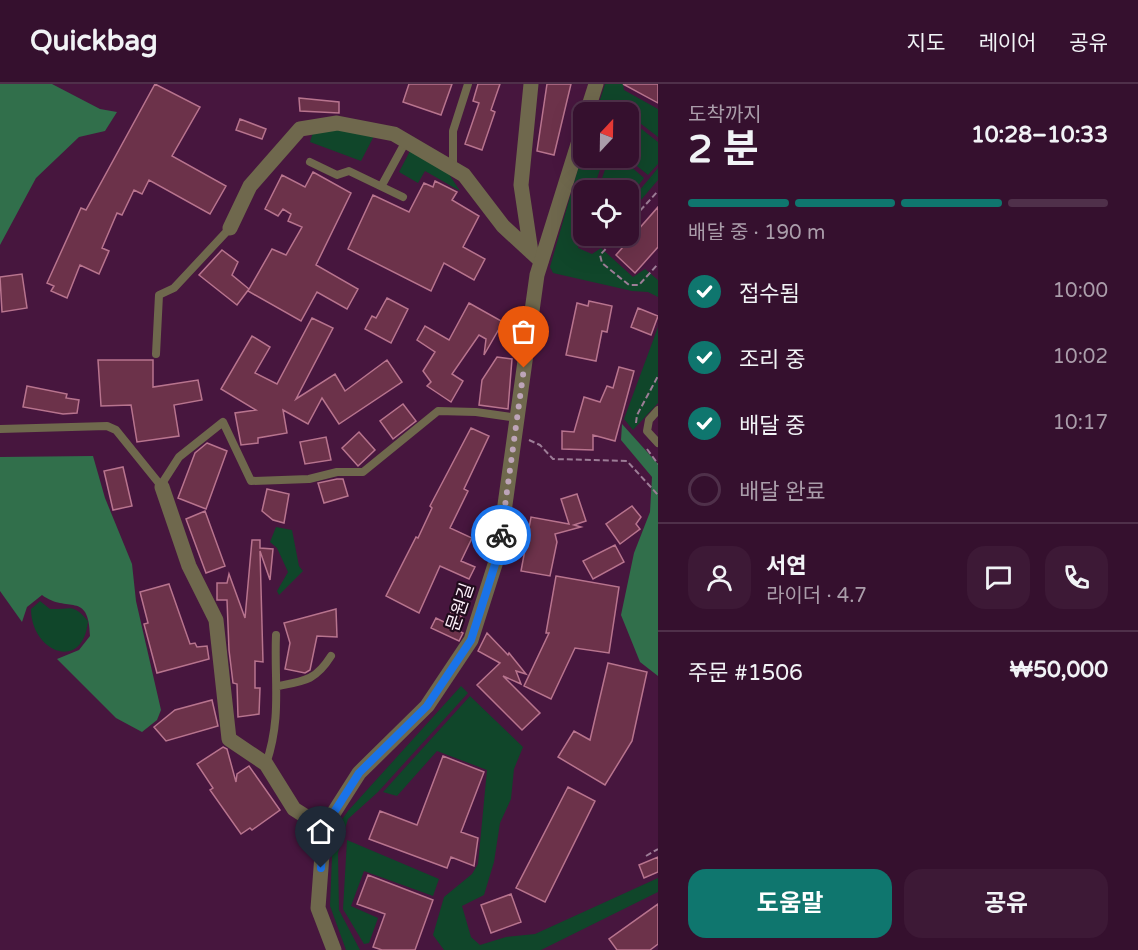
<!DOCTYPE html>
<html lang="ko">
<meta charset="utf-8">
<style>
body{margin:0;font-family:"Varela Round","Noto Sans KR",sans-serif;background:#3d1936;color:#f1f3f6;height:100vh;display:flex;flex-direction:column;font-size:22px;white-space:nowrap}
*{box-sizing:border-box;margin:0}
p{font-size:20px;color:#aa9daa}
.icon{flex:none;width:33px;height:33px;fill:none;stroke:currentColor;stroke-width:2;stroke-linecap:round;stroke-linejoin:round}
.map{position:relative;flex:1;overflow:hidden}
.details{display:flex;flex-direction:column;background:#35102e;width:480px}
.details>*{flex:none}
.needle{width:39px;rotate:22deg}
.controls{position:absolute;left:573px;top:18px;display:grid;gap:12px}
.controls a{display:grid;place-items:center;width:66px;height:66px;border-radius:12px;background:#35102e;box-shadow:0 6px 24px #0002,0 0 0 2px #4f304a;font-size:30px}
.pin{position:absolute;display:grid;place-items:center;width:51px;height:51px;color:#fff;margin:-62px -26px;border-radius:50% 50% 50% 0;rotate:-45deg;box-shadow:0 0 6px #0007}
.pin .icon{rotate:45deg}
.courier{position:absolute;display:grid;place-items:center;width:60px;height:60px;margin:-30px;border:4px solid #1a73e8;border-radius:50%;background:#fff;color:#222;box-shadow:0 2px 8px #0007}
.summary em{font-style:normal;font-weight:700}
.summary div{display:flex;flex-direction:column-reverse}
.summary{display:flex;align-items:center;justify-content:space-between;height:102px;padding:0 30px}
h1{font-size:39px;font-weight:700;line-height:45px}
.bar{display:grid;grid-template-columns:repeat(4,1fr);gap:9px 6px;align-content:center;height:72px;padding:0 30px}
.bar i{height:8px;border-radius:4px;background:#4f304a}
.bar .current{background:#0f766e}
.bar p{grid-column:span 4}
.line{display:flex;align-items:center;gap:15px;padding:0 30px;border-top:2px solid #4f304a}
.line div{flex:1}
.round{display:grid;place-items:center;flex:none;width:63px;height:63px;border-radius:18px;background:#3d1936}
ol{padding:0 30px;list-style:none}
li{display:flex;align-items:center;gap:18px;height:66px}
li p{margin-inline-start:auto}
li .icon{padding:6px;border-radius:50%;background:#0f766e;color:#fff;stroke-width:4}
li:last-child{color:#aa9daa}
li i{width:33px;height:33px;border:3px solid #4f304a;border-radius:50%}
.button{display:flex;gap:12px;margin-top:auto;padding:12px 30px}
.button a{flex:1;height:69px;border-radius:18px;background:#0f766e;color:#fff;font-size:24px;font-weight:700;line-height:69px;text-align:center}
.button a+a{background:#3d1936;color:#f1f3f6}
header{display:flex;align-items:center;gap:36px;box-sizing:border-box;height:84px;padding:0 30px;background:#35102e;border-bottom:2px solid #4f304a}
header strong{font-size:28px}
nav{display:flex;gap:33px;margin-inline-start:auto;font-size:21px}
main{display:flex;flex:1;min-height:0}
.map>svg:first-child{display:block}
.green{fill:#10462a}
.forest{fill:#316f4b}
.building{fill:#6c324a;stroke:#b8748e;stroke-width:1.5}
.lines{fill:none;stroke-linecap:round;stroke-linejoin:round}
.path{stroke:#9d7d97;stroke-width:2;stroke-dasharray:6 3;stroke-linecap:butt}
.service{stroke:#6f684d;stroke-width:8}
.minor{stroke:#6f684d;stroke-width:15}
.tertiary{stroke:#6f684d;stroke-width:15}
.done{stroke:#bda4b8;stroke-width:6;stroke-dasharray:0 10.8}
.route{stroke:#1a73e8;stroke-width:8}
.labels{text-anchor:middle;stroke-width:4.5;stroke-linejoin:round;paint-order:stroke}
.street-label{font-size:18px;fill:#fdf0fa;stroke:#210c1d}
</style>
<header>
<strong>Quickbag</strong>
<nav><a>지도</a><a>레이어</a><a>공유</a></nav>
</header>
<main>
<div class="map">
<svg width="658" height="866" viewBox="0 0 658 866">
<rect width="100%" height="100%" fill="#47163e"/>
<path class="green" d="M605,0H623L624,6L658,25V53L636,36L629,40L628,28H596Z
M634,39L658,58V80L648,91L627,74L629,45Z
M339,42L374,52L361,77L310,58L313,48Z
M411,65L447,87L460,107L425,87L418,99L399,88Z
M583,67L584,74H604L593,106H584L583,137L578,164L592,170L601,164L633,193L645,185L658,196V213L648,208L632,207L553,189L550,183Z
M609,74H621L644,94L629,113L628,106H598Z
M658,84V96L629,130V119Z
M658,243V319L633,346L624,335Z
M276,443L292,446L299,482L303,487L279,511L277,507L288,488L277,464L270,458Z
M40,517L50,525C71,526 72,518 88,537C83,589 31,568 31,525Z
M461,602L468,609L378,708L348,735L338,769L339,826L360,866H346L330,822L333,748L348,727Z
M470,612L523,663L514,685L511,715L500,739L494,778L484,811L462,822L471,853L480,861L506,853L535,850L658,794V808L541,866H444L433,851L444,813L472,790L478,780L487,686L437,667L397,712L383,708Z
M347,756L439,795L433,812L364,787L351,822L378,834L369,859L364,860L343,825Z"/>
<path class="forest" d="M0,0H52L100,25L117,28L105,47L79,53L36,94L0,161Z
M622,340L658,380V592L640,578L621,531L634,469L650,428L652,393L621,356Z
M93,372L105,414L132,480L136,517L161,626L157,636L142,648L116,634L57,575L79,566L90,552C89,506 67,530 42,511L27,523L22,538L0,507V373Z"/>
<path class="building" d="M155,0L200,23L172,72L226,102L210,130L149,96L142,110L134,106L122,131L117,129L102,164L109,167L99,190L80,181L67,214L51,207L54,202L47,199L81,124L86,126Z
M409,0H452L441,31L403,18Z
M478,0H500L491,26L495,28L482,66L465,60L479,19L473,17Z
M547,0H571L554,71L537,67Z
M623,0H658V19Z
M299,14L339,18V29L300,27Z
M240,35L266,45L262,55L236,46Z
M313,88L351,109L316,181L358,205L347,225L317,208L301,237L248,207L272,165L286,171L302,143L288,137L291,130L283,125L278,132L265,125L282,91L305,103Z
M435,97L457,108L452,116L479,132L463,163L485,175L474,196L444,179L431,207L348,165L373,111L409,128L424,99L433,103Z
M658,123V163L635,189L616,171Z
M222,166L238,178L232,191L249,205L237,221L199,191Z
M22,190L27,224L2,228L0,193Z
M387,214L408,225L391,259L365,245L372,232L376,234Z
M589,217L612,222L607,248L602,247L596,277L566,271L577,219L588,222Z
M469,219L503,238L484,271L486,255L479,251L452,290L463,297L451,318L427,302L431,298L423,287L435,268L417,256L425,242L449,256Z
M638,224L658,232L651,251L631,243Z
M312,234L333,244L296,315L335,290L345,307L387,276L402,298L339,340L322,314L308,340L283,326L287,349L258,354V359L241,361L235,329L256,326L221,305L252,252L270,263L255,289L277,300Z
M497,273L512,275L508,325L479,321L482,296Z
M98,276H153V303L198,296L202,316L174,321L179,352L137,358L131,321L101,322Z
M619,283L634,287L615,357L593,351V366L562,365V347L574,348L584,313L600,318L607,302L613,304Z
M27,302L67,310L66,314L79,316L77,329L63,330L23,323Z
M403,320L416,337L393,355L380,337Z
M471,344L489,352L464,405L468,407L450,444L472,454L461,477L475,483L469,495L440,482L419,529L386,512L416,453L418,454L432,424L430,422Z
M359,348L375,366L358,382L342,364Z
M326,353L331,376L305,380L300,358Z
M207,359L227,367L206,425L178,414L195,369Z
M123,383L132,422L113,426L104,387Z
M337,395H343L348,412L324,419L318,399Z
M267,405L289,410L284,439L273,436L262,427Z
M577,410L586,437L574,441L581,443L555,450L557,458L550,492L521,487L531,433L569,440L561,415Z
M632,422L641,433L636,440L640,445L620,460L606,440Z
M205,427L225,482L206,489L186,435Z
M252,456H260V464L273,465L270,496L260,467L263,578L255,577V604H260L259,630L238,633L237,600L233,599L229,566L227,516H217V499H227L229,490L245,534Z
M615,461L624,478L593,495L583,477Z
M556,492L619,503L609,569L575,564L551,615L524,602L549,549H546Z
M169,500L190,560L195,559L197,563L207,562L209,575L157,589L144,540L148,539L140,508Z
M336,525L337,553L317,552L310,586L305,589L285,585L290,559L284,539Z
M452,526L463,534L457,546L463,549L459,557L431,544L436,534L446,539Z
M487,549L508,571L509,569L526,590L516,587L521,600L503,592L540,629L522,646L477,601L500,579L478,567Z
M608,579L647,588L632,657L605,701L558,673L574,647L590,656Z
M212,616L218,642L166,657L154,643L175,626Z
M223,663L227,665L236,698L237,690L249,682L280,726L252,746L250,744L241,750L210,706L213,704L197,680Z
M443,672L484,688L461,748L478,754L474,782L451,773L447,784L369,755L380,727L417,741Z
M568,703L595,717L545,818L516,804Z
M658,773V788L644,794L639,781Z
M368,791L433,816L415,866H382L373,863L385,830L357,820Z
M511,810L521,838L491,849L481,821Z
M658,820V860L650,866H617L609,855Z"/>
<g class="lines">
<path class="path" d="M628,140L658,107
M618,152L600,171L602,179L629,201H639L658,180
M636,339L637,331L658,292
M529,356L540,361L553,375L627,377L658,411
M647,365L658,380
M646,772L658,765"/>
<path class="service" d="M310,78L337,91L349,87L403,113
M453,84V47L468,0
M382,101L406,57
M156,270L159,211L174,204L230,144
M658,326L649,336L647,347L658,359
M0,345L107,342L116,346L162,403
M161,401L179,373L223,338L251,397L309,395L337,388H363L438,327L476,328L518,334
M278,602C305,597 316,596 331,572
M266,680C282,633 274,598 276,551"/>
<path class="minor" d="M230,144L250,102L300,45L337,39L394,50L464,91L503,142L541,177
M531,168L521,101L531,0
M162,403L189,482L216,536L229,655L266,680L294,725L324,744"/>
<path class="tertiary" d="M587,28L596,0
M334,866L318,824L324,744L359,689L427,622L471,556L498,471L537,191L584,41"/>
</g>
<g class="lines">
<path class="done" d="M501,451L524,284"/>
<path class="route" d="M321,784L324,744L359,689L427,622L471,556L498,471L501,451"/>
</g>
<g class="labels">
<g class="street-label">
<text transform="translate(460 523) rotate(-71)" y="6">문원길</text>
</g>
</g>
</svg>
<div class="controls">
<a><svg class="needle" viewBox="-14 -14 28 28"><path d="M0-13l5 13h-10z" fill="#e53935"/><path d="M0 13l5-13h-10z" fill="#aa9daa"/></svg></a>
<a><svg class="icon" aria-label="locate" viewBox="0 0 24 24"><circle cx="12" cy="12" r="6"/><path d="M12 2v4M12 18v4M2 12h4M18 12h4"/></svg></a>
</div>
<div class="pin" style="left:524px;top:284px;background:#ea580c"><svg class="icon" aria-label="bag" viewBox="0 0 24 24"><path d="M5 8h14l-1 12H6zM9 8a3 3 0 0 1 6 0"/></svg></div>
<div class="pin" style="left:321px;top:784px;background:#1f2937"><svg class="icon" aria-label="home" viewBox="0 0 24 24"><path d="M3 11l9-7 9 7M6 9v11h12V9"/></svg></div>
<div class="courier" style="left:501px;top:451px"><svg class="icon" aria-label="bike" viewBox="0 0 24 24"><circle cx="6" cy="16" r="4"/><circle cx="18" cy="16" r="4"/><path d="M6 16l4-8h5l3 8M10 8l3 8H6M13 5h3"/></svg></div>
</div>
<section class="details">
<div class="summary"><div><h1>2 분</h1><p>도착까지</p></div><em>10:28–10:33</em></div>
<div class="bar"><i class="current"></i><i class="current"></i><i class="current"></i><i></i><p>배달 중 · 190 m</p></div>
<ol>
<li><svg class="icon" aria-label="check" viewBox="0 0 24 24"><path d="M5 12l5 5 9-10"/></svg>접수됨<p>10:00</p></li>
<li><svg class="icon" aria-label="check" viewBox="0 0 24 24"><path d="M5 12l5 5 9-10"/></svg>조리 중<p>10:02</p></li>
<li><svg class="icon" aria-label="check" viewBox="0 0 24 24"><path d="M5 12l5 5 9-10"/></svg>배달 중<p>10:17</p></li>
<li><i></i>배달 완료</li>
</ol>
<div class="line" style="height:108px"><a class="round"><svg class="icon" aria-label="person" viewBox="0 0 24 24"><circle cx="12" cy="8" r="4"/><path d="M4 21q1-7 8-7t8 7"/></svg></a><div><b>서연</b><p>라이더 · 4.7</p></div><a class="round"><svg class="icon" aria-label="chat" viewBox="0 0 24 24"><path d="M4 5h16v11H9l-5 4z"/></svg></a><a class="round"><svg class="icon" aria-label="phone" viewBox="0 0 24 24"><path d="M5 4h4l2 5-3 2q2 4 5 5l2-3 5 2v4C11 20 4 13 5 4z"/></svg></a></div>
<div class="line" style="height:78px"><div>주문 #1506</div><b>₩50,000</b></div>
<div class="button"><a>도움말</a><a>공유</a></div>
</section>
</main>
